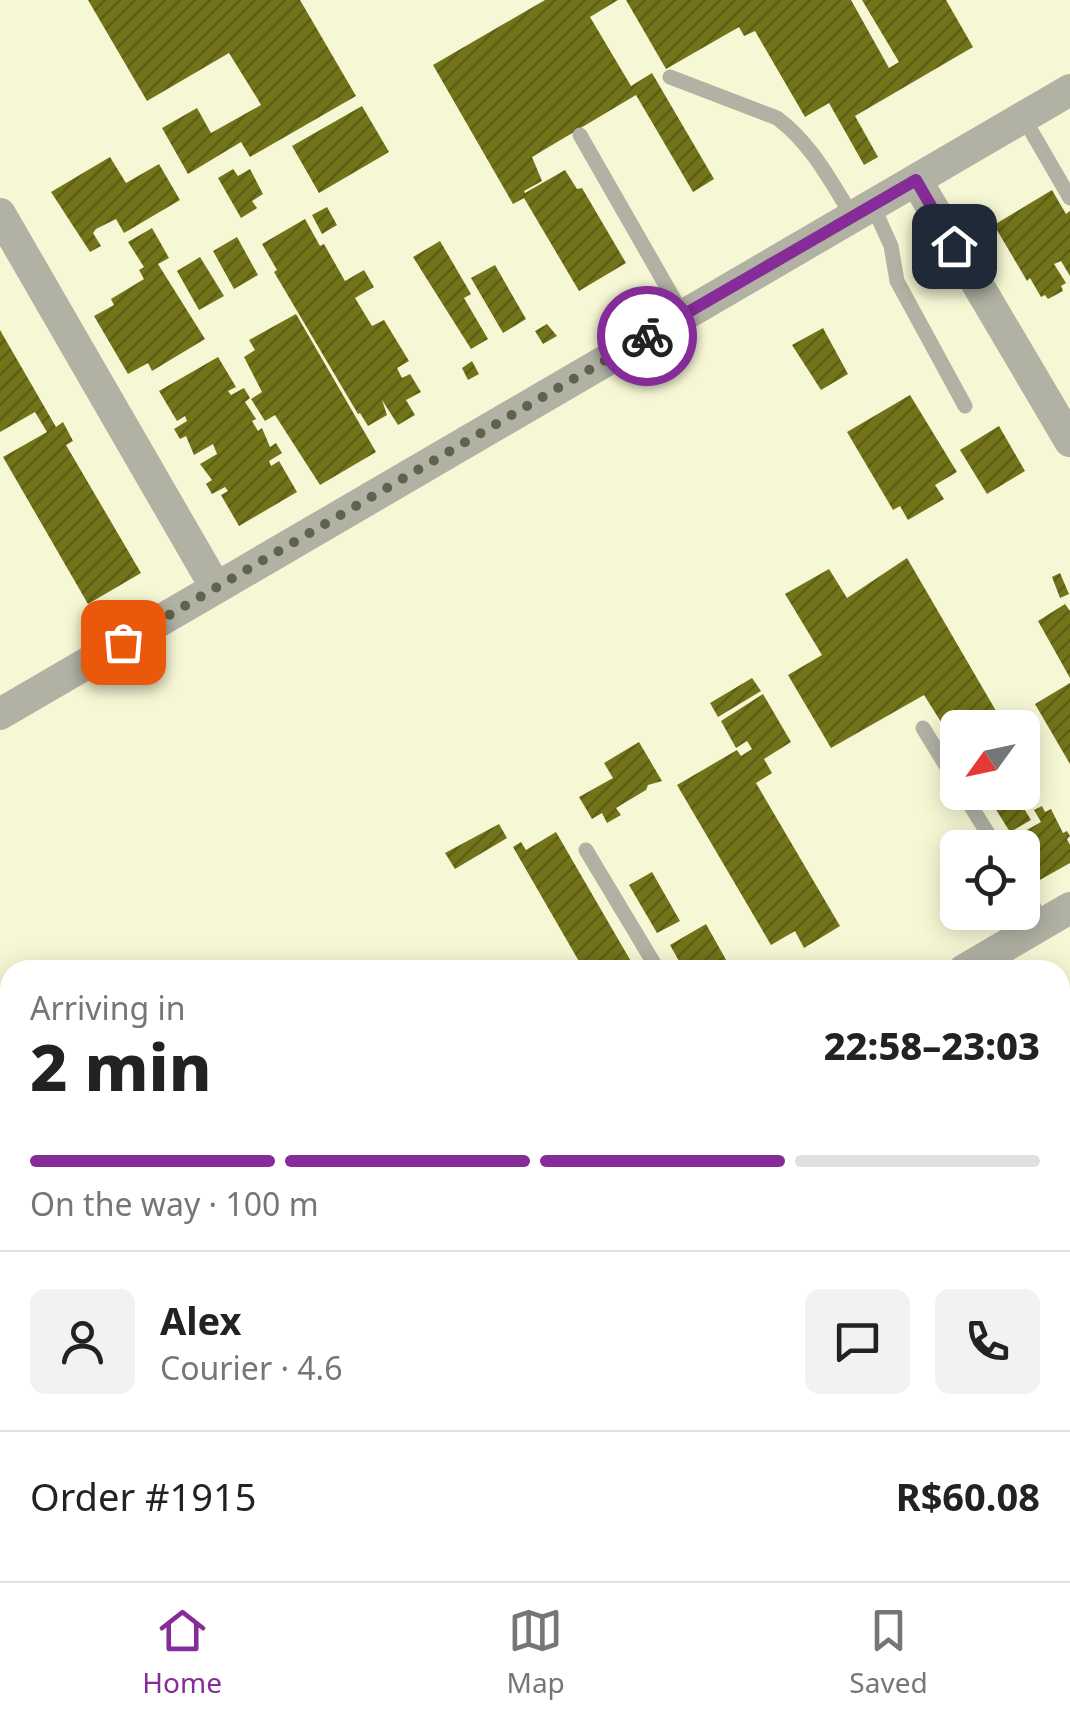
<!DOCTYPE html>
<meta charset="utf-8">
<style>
body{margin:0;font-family:"Noto Sans",sans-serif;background:#f2f2f2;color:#222;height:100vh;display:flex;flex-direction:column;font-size:38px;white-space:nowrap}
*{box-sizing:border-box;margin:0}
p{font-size:32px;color:#767676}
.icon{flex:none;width:55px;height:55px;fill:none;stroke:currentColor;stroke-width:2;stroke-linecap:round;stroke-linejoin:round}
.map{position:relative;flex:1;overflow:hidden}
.sheet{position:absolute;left:0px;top:960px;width:1070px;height:622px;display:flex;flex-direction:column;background:#fff;border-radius:30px 30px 0 0;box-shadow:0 5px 25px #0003}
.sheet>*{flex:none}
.needle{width:65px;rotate:237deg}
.tools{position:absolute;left:940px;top:710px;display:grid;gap:20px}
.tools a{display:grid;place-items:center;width:100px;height:100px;border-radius:15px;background:#fff;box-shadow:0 5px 25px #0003;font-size:50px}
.pin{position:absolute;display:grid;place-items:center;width:85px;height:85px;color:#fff;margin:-42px;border-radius:20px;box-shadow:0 5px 15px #0006}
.courier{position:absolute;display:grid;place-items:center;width:100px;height:100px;margin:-50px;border:8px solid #852c98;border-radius:50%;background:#fff;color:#222;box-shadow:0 2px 12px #0007}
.overview em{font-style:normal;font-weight:800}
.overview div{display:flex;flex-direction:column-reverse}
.overview{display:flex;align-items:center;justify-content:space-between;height:170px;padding:0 30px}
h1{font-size:65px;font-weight:800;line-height:75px}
.bar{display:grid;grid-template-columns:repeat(4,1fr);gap:15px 10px;align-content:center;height:120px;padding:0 30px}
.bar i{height:12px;border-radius:8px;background:#e0e0e0}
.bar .on{background:#852c98}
.bar p{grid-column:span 4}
.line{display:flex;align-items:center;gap:25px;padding:0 30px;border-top:2px solid #e0e0e0}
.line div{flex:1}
.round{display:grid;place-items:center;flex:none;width:105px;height:105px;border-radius:15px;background:#f2f2f2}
.dock{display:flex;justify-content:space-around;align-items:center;height:140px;border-top:2px solid #e0e0e0;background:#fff;font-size:28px;color:#767676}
.dock a{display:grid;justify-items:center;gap:5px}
.dock .on{color:#852c98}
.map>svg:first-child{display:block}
.building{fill:url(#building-hatch)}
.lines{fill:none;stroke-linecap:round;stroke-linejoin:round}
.service{stroke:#b1b2a4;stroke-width:15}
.minor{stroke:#b1b2a4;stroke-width:32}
.done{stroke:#60614e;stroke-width:10;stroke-dasharray:0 18}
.route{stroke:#852c98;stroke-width:12}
</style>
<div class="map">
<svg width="1070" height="1581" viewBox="0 0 1070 1581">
<defs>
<pattern id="building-hatch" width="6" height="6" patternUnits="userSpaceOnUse" patternTransform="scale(2.5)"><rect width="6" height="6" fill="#73741a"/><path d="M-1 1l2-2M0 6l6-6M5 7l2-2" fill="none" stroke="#5d5e15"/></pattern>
</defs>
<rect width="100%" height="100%" fill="#f6f8d5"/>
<path class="building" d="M88,0H300L356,96L250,157L241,142L188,174L162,128L197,108L211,133L261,105L257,98L229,53L147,101Z
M545,0H618L590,17L631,86L652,73L714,179L693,192L636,95L532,157L542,181L524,191L525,193L565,170L577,189L582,188L626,263L579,291L524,198L513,204L433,65Z
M626,0H851L889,68L899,62L862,0H946L973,47L855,116L878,157L864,165L829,103L805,117L755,31L744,36L739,27L666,69Z
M362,106L389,152L319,193L292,146Z
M110,157L126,183L159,164L180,200L124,233L116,219L96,229L93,233L101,246L90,252L51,192Z
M233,169L238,176L250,169L263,194L252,201L257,208L241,218L218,178Z
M1052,190L1066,214L1070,211V276L1061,261L1054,264L1066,283L1061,286L1063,291L1048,299L1045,295L1041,297L1030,278L1027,281L994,225Z
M327,207L337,225L322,234L312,215Z
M305,219L320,246L324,244L345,281L364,270L374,287L355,298L372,326L384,320L409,361L397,368L402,378L410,374L421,392L406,400L415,415L398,425L382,400L387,415L368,426L360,413L358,414L274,272L277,270L262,244Z
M152,228L169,258L158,264L205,339L152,371L148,363L128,374L94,316L114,305L111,299L144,279L139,270L144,267L128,242Z
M237,237L258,275L234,289L213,251Z
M440,241L471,294L464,298L488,339L471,349L413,257Z
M200,257L224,296L199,310L177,271Z
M495,265L526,319L503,333L471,278Z
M296,314L376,452L320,485L275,415L265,421L251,399L262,392L244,357L255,350L249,340Z
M547,324L557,336L543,344L535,331Z
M823,328L848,374L821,390L792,345Z
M0,330L56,427L63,422L73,441L66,445L141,573L88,604L3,457L47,432L35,412L0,432Z
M218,357L236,387L228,391L231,395L244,388L250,398L245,402L256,419L252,421L258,431L262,428L270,447L276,443L282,453L269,461L271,466L279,461L297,492L239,526L221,495L228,491L225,487L212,494L206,484L212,480L200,464L217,454L213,444L194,455L186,436L180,439L174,429L187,421L185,416L177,421L159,391Z
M472,361L479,374L468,380L462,368Z
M910,395L957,472L935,485L944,499L908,520L900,506L893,510L847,432Z
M999,426L1025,471L987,494L960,450Z
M907,558L1006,728H958V749L924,695L831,748L788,675L822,655L785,594L829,569L847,598Z
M1060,573L1069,594L1060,598L1052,577Z
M1065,604L1070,611V678L1038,621Z
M752,678L761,691L718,717L710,703Z
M1070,683V764L1035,704Z
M763,694L791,742L764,759L772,773L756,783L840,926L804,948L795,931L771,945L677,785L737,750L741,756L752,749L747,741L736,748L721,721Z
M639,742L662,781L648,785L646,790L616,808L621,815L607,823L602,813L592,819L579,797L613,778L604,763Z
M1022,755L1040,784L1017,797L1031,820L1010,832L985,792H1022Z
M1042,806L1045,812L1051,809L1063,833L1067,831L1070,836L1067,839L1070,845V863L1038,881L1014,837L1041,822L1034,810Z
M499,824L507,838L455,869L445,853Z
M556,832L636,970H584L513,847L521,842L526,850Z
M652,872L680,921L657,933L629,885Z
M706,924L730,967L731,970H684L670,945Z
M1070,1046V1528L1060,1534V1052Z
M8,1131L10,1134V1251L0,1234V1135Z
M81,1572H213L218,1581H67Z
M609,1572H667L660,1576L663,1581H614Z"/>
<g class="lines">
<path class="service" d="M670,77L777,118C811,143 831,182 853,217
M1023,117L1070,198
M580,135L683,315
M873,206L891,246L897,281L965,406
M923,728L958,785
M962,792L997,848
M586,850L658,970
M1022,889L1044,923"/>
<path class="minor" d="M916,180L1070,441
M0,214L216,588
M0,714L1070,90
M964,970L1070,908
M0,1535L10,1530
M985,1572L990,1581"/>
</g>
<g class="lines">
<path class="done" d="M123,642L647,336"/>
<path class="route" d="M647,336L916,180L954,246"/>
</g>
</svg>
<div class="tools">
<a><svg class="needle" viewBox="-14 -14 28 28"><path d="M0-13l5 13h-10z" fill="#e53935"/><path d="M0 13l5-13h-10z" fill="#767676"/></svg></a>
<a><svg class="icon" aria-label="locate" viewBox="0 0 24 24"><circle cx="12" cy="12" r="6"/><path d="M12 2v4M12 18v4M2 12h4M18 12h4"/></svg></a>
</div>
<div class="pin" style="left:123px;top:642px;background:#ea580c"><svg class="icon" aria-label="bag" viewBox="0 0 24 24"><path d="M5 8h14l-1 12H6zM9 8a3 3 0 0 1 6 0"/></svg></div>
<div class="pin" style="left:954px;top:246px;background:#1f2937"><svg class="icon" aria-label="home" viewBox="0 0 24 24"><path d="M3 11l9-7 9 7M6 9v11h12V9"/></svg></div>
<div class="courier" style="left:647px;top:336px"><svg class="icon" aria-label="bike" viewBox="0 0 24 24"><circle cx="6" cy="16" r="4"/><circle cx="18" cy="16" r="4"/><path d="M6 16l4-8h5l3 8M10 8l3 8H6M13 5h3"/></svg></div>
<section class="sheet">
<div class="overview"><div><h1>2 min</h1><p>Arriving in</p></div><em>22:58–23:03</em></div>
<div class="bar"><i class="on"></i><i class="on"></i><i class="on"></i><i></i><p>On the way · 100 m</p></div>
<div class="line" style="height:180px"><a class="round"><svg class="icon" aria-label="person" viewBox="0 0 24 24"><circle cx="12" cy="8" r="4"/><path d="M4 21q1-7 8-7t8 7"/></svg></a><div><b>Alex</b><p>Courier · 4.6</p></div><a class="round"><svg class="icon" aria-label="chat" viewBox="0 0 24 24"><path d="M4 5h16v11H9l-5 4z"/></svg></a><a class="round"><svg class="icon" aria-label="phone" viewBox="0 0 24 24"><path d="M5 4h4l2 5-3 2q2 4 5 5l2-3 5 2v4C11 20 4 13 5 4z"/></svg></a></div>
<div class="line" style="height:130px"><div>Order #1915</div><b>R$60.08</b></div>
</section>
</div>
<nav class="dock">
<a class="on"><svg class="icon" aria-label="home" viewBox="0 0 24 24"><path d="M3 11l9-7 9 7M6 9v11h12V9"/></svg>Home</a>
<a><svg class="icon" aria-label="map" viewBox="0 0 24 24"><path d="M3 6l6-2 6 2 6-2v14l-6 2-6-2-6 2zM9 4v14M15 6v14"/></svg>Map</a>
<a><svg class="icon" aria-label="saved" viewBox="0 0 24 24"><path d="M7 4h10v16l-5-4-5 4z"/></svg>Saved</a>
</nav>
